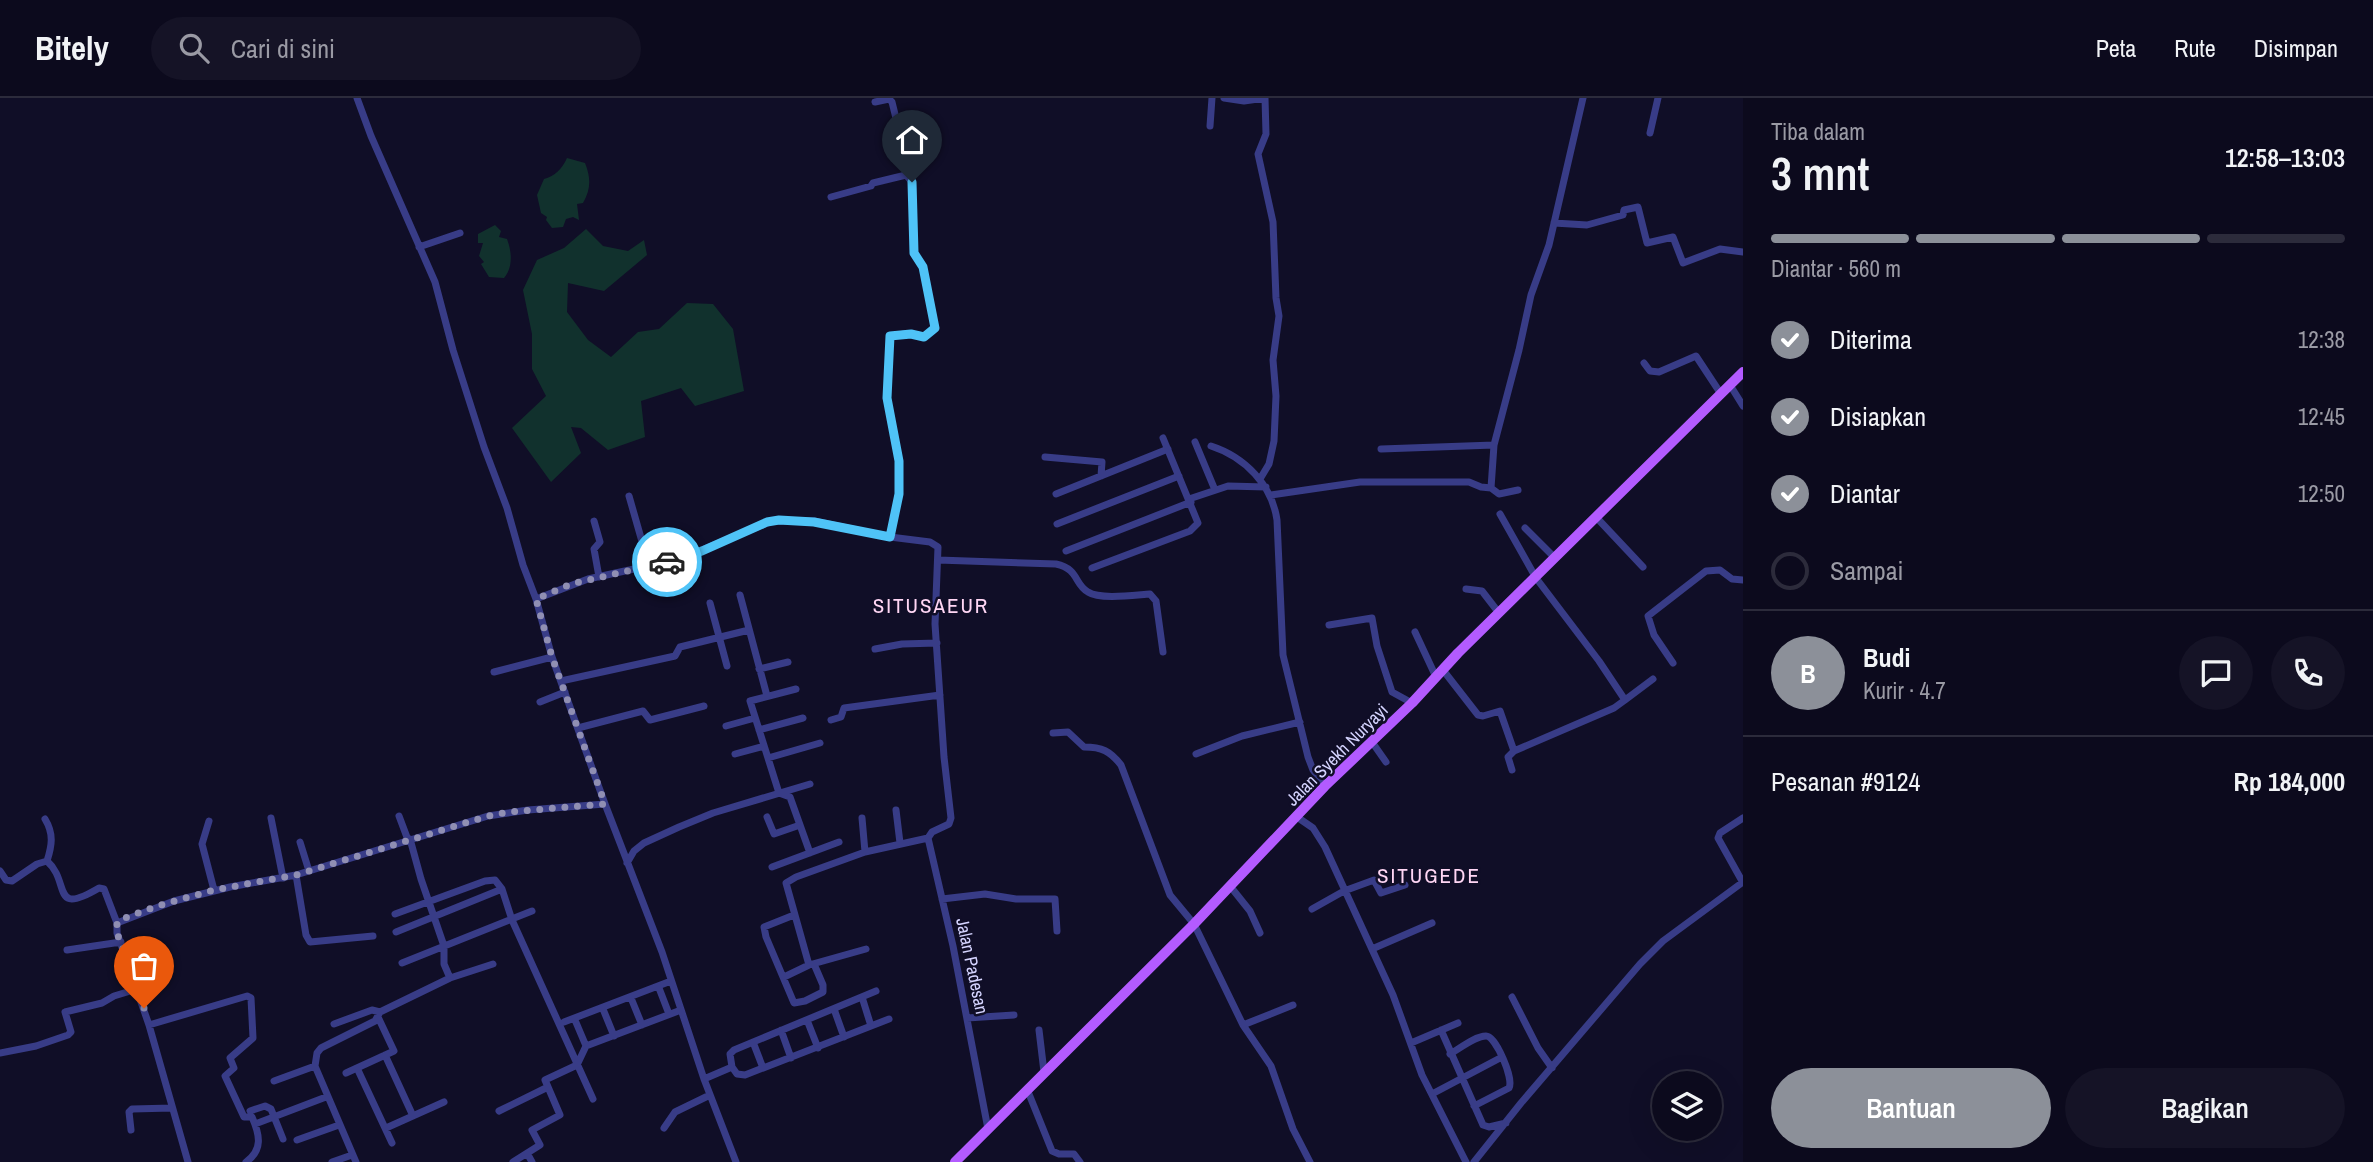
<!DOCTYPE html>
<html lang="id">
<meta charset="utf-8">
<style>
body{margin:0;font-family:"Archivo Narrow",sans-serif;background:#151326;color:#f1f3f6;height:100vh;display:flex;flex-direction:column;font-size:26px;white-space:nowrap}
*{box-sizing:border-box;margin:0}
p{font-size:23px;color:#9a9aa4}
.icon{flex:none;width:38px;height:38px;fill:none;stroke:currentColor;stroke-width:2;stroke-linecap:round;stroke-linejoin:round}
.map{position:relative;flex:1;overflow:hidden}
.drawer{display:flex;flex-direction:column;background:#0c0a1d;width:630px}
.drawer>*{flex:none}
.fabs{position:absolute;left:1652px;top:973px;display:grid;gap:14px}
.fabs a{display:grid;place-items:center;width:70px;height:70px;border-radius:50%;background:#0c0a1d;box-shadow:0 7px 28px #0002,0 0 0 2px #2c2b3b;font-size:35px}
.pin{position:absolute;display:grid;place-items:center;width:60px;height:60px;color:#fff;margin:-72px -30px;border-radius:50% 50% 50% 0;rotate:-45deg;box-shadow:0 0 7px #0007}
.pin .icon{rotate:45deg}
.courier{position:absolute;display:grid;place-items:center;width:70px;height:70px;margin:-35px;border:5px solid #4fc3f7;border-radius:50%;background:#fff;color:#222;box-shadow:0 2px 9px #0007}
.summary em{font-style:normal;font-weight:600}
.summary div{display:flex;flex-direction:column-reverse}
.summary{display:flex;align-items:center;justify-content:space-between;height:119px;padding:0 28px}
h1{font-size:46px;font-weight:600;line-height:52px}
.bar{display:grid;grid-template-columns:repeat(4,1fr);gap:10px 7px;align-content:center;height:84px;padding:0 28px}
.bar i{height:9px;border-radius:5px;background:#2c2b3b}
.bar .selected{background:#8c9099}
.bar p{grid-column:span 4}
.line{display:flex;align-items:center;gap:18px;padding:0 28px;border-top:2px solid #2c2b3b}
.line div{flex:1}
.round{display:grid;place-items:center;flex:none;width:74px;height:74px;border-radius:37px;background:#151326}
ol{padding:0 28px;list-style:none}
li{display:flex;align-items:center;gap:21px;height:77px}
li p{margin-inline-start:auto}
li .icon{padding:7px;border-radius:50%;background:#8c9099;color:#fff;stroke-width:4}
li:last-child{color:#9a9aa4}
li i{width:38px;height:38px;border:4px solid #2c2b3b;border-radius:50%}
.action{display:flex;gap:14px;margin-top:auto;padding:14px 28px}
.action a{flex:1;height:80px;border-radius:42px;background:#8c9099;color:#fff;font-size:28px;font-weight:600;line-height:80px;text-align:center}
.action a+a{background:#151326;color:#f1f3f6}
header{display:flex;align-items:center;gap:42px;box-sizing:border-box;height:98px;padding:0 35px;background:#0c0a1d;border-bottom:2px solid #2c2b3b}
header strong{font-size:33px}
nav{display:flex;gap:38px;margin-inline-start:auto;font-size:24px}
.search{width:490px;height:63px;background:#151326;display:flex;align-items:center;gap:18px;box-sizing:border-box;padding:0 24px;border-radius:38px;color:#9a9aa4;font-size:26px}
main{display:flex;flex:1;min-height:0}
.map>svg:first-child{display:block}
.green{fill:#11312d}
.lines{fill:none;stroke-linecap:round;stroke-linejoin:round}
.minor{stroke:#383c87;stroke-width:7}
.major{stroke:#b35bff;stroke-width:10}
.done{stroke:#908fb3;stroke-width:7;stroke-dasharray:0 12.6}
.route{stroke:#4fc3f7;stroke-width:9}
.labels{text-anchor:middle;stroke-width:5;stroke-linejoin:round;paint-order:stroke}
.street-label{font-size:18px;fill:#d5d4ff;stroke:#100e27}
.quarter-label{font-size:21px;letter-spacing:2px;fill:#ffd6f4;stroke:#100e27}
</style>
<header>
<strong>Bitely</strong>
<div class="search"><svg class="icon" aria-label="search" viewBox="0 0 24 24"><circle cx="10" cy="10" r="6"/><path d="M15 15l6 6"/></svg>Cari di sini</div>
<nav><a>Peta</a><a>Rute</a><a>Disimpan</a></nav>
</header>
<main>
<div class="map">
<svg width="1743" height="1064" viewBox="0 0 1743 1064">
<rect width="100%" height="100%" fill="#100e27"/>
<path class="green" d="M567,60L585,65C591,80 591,91 583,105L577,106L579,122L573,119L566,121L563,129L552,130L546,122L547,119L541,115L537,97L544,81C555,78 562,71 567,60Z
M495,127L501,133L499,139L507,141C512,154 513,170 504,180L489,179L481,166L484,164L479,158L483,145H478V136Z
M586,131L603,148L628,153L644,142L647,157L604,193L568,185L567,214L588,242L611,259L638,234L659,231L687,205L713,206L733,231L744,293L695,308L681,290L641,303L645,339L608,352L581,330L571,329L581,355L551,384L512,330L546,298L532,271V236L523,192L537,162L564,150Z"/>
<g class="lines">
<path class="minor" d="M357,0L371,38L435,184L453,252L484,349L507,410L523,467L536,501L552,559L605,706L662,854L704,981L736,1064
M1224,0L1244,3L1265,0
M875,4L889,1L892,4L907,65L906,77L912,84L914,155L923,169L935,229L926,238L905,236L890,238L887,300L899,363V396L890,439
M1210,28L1212,0
M1650,35L1658,0
M831,99L871,88L873,85L906,77
M1554,125L1587,127L1623,117L1624,112L1638,109L1647,145L1673,139L1683,165L1720,151L1743,154
M419,149L460,135
M1644,265L1650,273L1659,274L1696,258L1721,296
M1730,287L1743,308
M1195,344L1215,392
M1211,348C1245,359 1272,387 1277,422L1283,557L1308,659L1313,672L1325,688
M1381,351L1494,347
M1045,359L1102,364L1101,378
M1260,381L1269,366L1274,343L1276,298L1273,262L1279,218L1276,200L1273,124L1258,56L1266,36L1265,0
M1491,390L1499,396L1518,392
M1056,396L1168,351
M1271,397L1360,384H1469L1481,389L1491,390L1494,347L1519,252L1531,197L1549,147L1583,0
M629,398L649,468
M1189,401L1228,388L1266,389
M1596,419L1643,469
M594,423L600,444L594,451L599,479
M1057,426L1179,378
M1525,430L1555,460
M1066,453L1191,404
M938,462L1056,466C1079,471 1074,486 1088,494C1100,502 1135,497 1150,496L1156,503L1163,554
M1092,470L1190,433L1198,425L1163,340
M1466,491L1482,493L1499,515
M740,497L767,598
M536,501L588,481L680,461L772,423H814L890,439L930,444L938,449L935,526L944,659L951,720L949,726L932,734L928,740L953,848L988,1031
M710,505L727,568
M1329,527L1372,520L1377,548L1392,594L1412,605
M1415,534L1436,579
M875,551L902,546L937,545
M1673,565L1654,537L1648,518L1706,473L1720,472L1732,481L1743,482
M759,571L788,564
M1443,572L1478,617L1483,618L1500,613L1514,653L1614,610L1625,602L1599,563L1536,480L1500,416
M494,574L552,559
M561,583L675,558L680,549L749,532
M796,591L750,603L779,695L790,699L810,755
M1625,602L1653,581
M540,604L565,594
M831,622L841,619L844,610L940,597
M726,628L755,620
M578,630L643,613L650,622L704,608
M759,632L803,620
M1053,635L1068,634L1084,649C1102,649 1110,653 1121,667L1170,797L1194,826L1243,927L1271,968L1293,1031L1310,1064
M1372,644L1386,664
M735,656L764,648
M1196,656L1242,638L1300,624
M768,660L820,645
M1512,672L1508,659L1514,653
M896,712L900,745
M399,718L408,742
M767,719L774,736L800,727
M1297,719L1313,730L1325,749L1393,897L1422,977L1466,1064
M271,720L283,780
M862,720L865,754L928,740
M45,721C54,736 52,747 47,763
M209,723L202,746L214,792
M300,744L309,773
M627,765L634,753L644,745L679,729L713,715L810,686
M772,769L839,744
M0,773L6,782L12,783L37,766L47,763C71,784 50,819 99,790L104,791L117,825
M296,777L306,837L310,844L373,838
M1742,783L1718,740L1720,735L1743,720
M1230,788L1250,813L1260,835
M942,801L985,796L1016,801H1055L1057,833
M1312,811L1344,793L1374,782L1381,795L1405,787
M395,816L485,783L495,782L502,791L512,822L593,1001
M794,817L764,829L766,839L794,905L805,903L823,894V887L814,866
M396,834L502,791
M1372,851L1432,825
M67,852L121,844
M402,865L532,813
M809,867L786,785L796,779L865,754
M784,879L809,867L866,851
M450,880L493,866
M659,890L669,916
M862,899L871,928
M1512,899L1538,950L1552,970
M631,900L642,927
M603,911L614,938
M834,911L844,939
M967,920L1014,917
M575,922L586,948
M807,922L818,950
M564,924L671,883
M334,926L372,912L380,914
M149,927L247,898L251,900L253,940L230,960L234,970L225,978L244,1019H252C260,1037 263,1052 246,1064
M1243,927L1293,907
M781,932L791,960
M1039,932L1044,974
M1441,932L1483,1027L1489,1029L1506,1025
M753,944L763,970
M1411,945L1458,925
M0,955L36,948L68,937L71,934L65,914L102,905L114,898L137,891
M1450,956C1459,951 1475,938 1486,938C1496,938 1514,981 1509,990L1474,1008
M385,957L413,1018
M732,969L730,956L734,952L876,893
M357,970L392,1045
M346,975L394,953L378,919
M704,981L732,969L737,976L745,977L889,921
M274,983L315,968
M1027,991L1052,1053L1059,1056H1074L1080,1064
M1432,996L1502,959
M250,1013L265,1008L271,1011L283,1041
M499,1013L548,989
M255,1026L326,999
M386,1030L444,1004
M664,1030L675,1014L710,997
M131,1032L129,1014L132,1011L172,1010
M297,1042L339,1027
M527,1055L532,1064
M188,1064L149,927L117,835V825L174,803L230,789L296,777L488,718L528,712L605,706
M332,1064L352,1057
M356,1064L315,968L317,955L321,950L375,923L380,914L450,880L444,866V848L421,781L410,741
M513,1064L540,1047L532,1032L560,1017L545,982L577,967L586,948L681,912
M1474,1064L1521,1005L1640,866L1663,843L1743,784"/>
<path class="major" d="M955,1064L1194,826L1325,688L1412,605L1458,555L1743,274"/>
</g>
<g class="lines">
<path class="done" d="M144,910L117,835V825L120,822L157,808L214,792L296,777L488,718L508,714L605,706L552,559L536,501L571,486L667,464"/>
<path class="route" d="M667,464L702,453L767,424L779,422L814,424L890,439L899,396V363L887,300L890,238L911,236L924,239L935,230L923,169L914,155L912,84"/>
</g>
<g class="labels">
<g class="street-label">
<text transform="translate(1337 657) rotate(-45)" y="6">Jalan Syekh Nuryayi</text>
<text transform="translate(972 868) rotate(78)" y="6">Jalan Padesan</text>
</g>
<g class="quarter-label">
<text x="931" y="515">SITUSAEUR</text>
<text x="1429" y="785">SITUGEDE</text>
</g>
</g>
</svg>
<div class="fabs">
<a><svg class="icon" aria-label="layers" viewBox="0 0 24 24"><path d="M12 4l9 5-9 5-9-5zM3 14l9 5 9-5"/></svg></a>
</div>
<div class="pin" style="left:144px;top:910px;background:#ea580c"><svg class="icon" aria-label="bag" viewBox="0 0 24 24"><path d="M5 8h14l-1 12H6zM9 8a3 3 0 0 1 6 0"/></svg></div>
<div class="pin" style="left:912px;top:84px;background:#1f2937"><svg class="icon" aria-label="home" viewBox="0 0 24 24"><path d="M3 11l9-7 9 7M6 9v11h12V9"/></svg></div>
<div class="courier" style="left:667px;top:464px"><svg class="icon" aria-label="car" viewBox="0 0 24 24"><path d="M5 17H2v-5l4-1 3-4h7l3 4 3 1v5h-3M9 17h6M6 11h13"/><circle cx="7" cy="17" r="2"/><circle cx="17" cy="17" r="2"/></svg></div>
</div>
<section class="drawer">
<div class="summary"><div><h1>3 mnt</h1><p>Tiba dalam</p></div><em>12:58–13:03</em></div>
<div class="bar"><i class="selected"></i><i class="selected"></i><i class="selected"></i><i></i><p>Diantar · 560 m</p></div>
<ol>
<li><svg class="icon" aria-label="check" viewBox="0 0 24 24"><path d="M5 12l5 5 9-10"/></svg>Diterima<p>12:38</p></li>
<li><svg class="icon" aria-label="check" viewBox="0 0 24 24"><path d="M5 12l5 5 9-10"/></svg>Disiapkan<p>12:45</p></li>
<li><svg class="icon" aria-label="check" viewBox="0 0 24 24"><path d="M5 12l5 5 9-10"/></svg>Diantar<p>12:50</p></li>
<li><i></i>Sampai</li>
</ol>
<div class="line" style="height:126px"><b class="round" style="background:#8c9099;color:#fff">B</b><div><b>Budi</b><p>Kurir · 4.7</p></div><a class="round"><svg class="icon" aria-label="chat" viewBox="0 0 24 24"><path d="M4 5h16v11H9l-5 4z"/></svg></a><a class="round"><svg class="icon" aria-label="phone" viewBox="0 0 24 24"><path d="M5 4h4l2 5-3 2q2 4 5 5l2-3 5 2v4C11 20 4 13 5 4z"/></svg></a></div>
<div class="line" style="height:91px"><div>Pesanan #9124</div><b>Rp 184,000</b></div>
<div class="action"><a>Bantuan</a><a>Bagikan</a></div>
</section>
</main>
